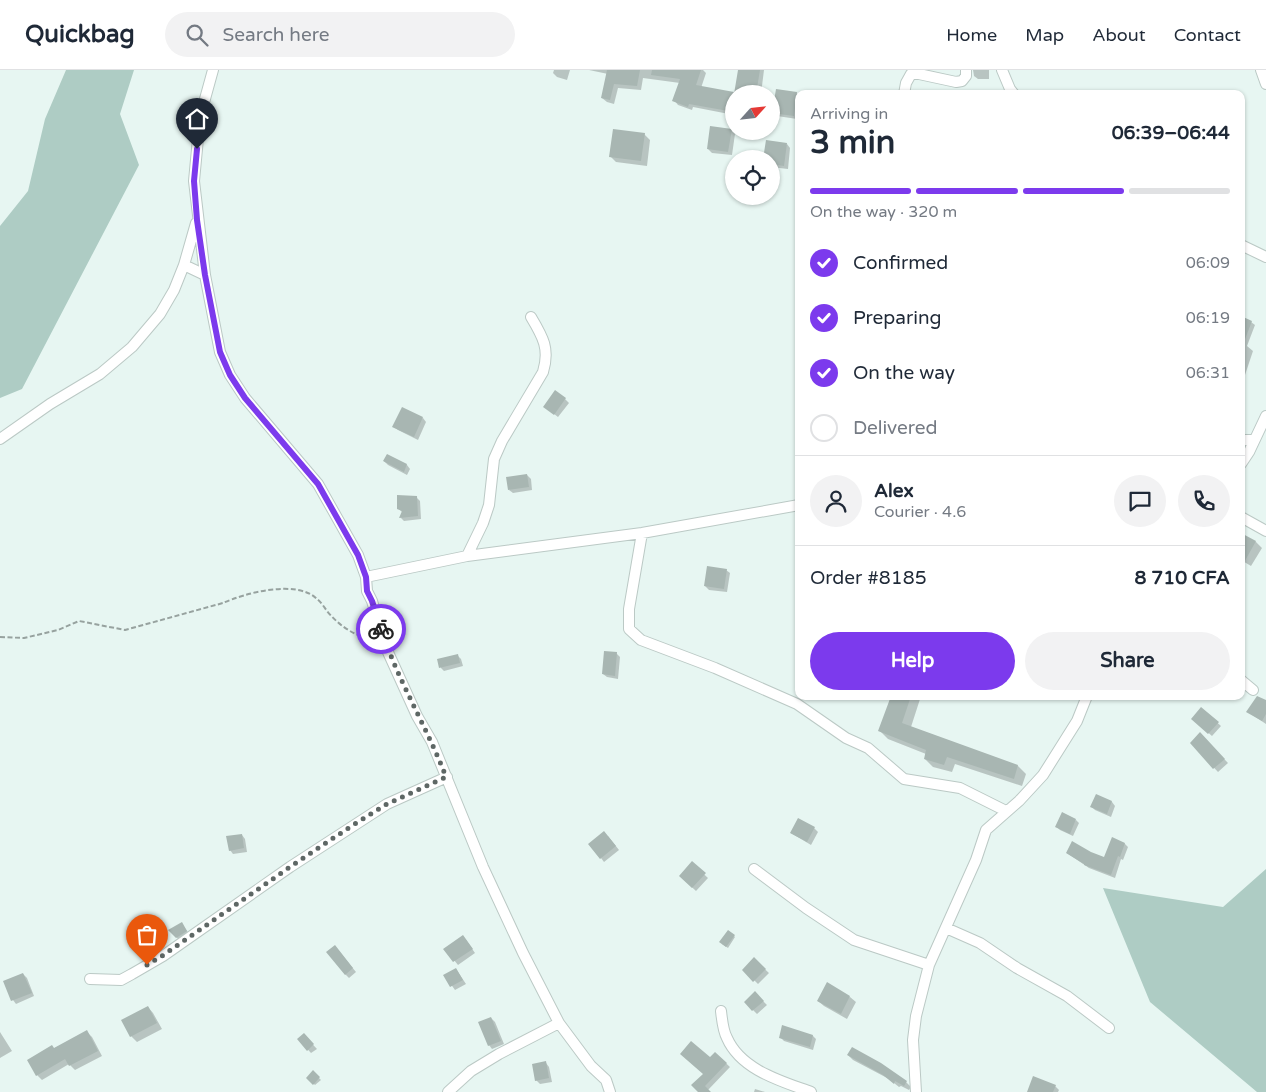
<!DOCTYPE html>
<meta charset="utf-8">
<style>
body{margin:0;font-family:"Varela Round",sans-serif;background:#f2f2f3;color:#1f2937;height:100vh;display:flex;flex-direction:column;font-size:19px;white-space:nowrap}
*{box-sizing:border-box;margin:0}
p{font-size:16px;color:#747a83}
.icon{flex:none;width:28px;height:28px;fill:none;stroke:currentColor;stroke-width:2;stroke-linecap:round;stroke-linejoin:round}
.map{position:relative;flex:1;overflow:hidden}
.drawer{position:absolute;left:795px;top:20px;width:450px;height:610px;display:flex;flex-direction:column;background:#fff;border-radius:10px;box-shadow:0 1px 4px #0004}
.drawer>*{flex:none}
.needle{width:32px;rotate:63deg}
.fabs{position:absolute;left:725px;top:15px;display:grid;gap:10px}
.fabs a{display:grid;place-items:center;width:55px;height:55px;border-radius:50%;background:#fff;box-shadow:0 1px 4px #0004;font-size:25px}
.pin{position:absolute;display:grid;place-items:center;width:42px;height:42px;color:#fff;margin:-51px -21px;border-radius:50% 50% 50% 0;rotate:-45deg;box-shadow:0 0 5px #0007}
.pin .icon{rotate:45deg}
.courier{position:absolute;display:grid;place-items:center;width:50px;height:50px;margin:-25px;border:4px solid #7c3aed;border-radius:50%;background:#fff;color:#222;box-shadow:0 1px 6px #0007}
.head em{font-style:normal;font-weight:800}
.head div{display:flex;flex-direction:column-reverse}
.head{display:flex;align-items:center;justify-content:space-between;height:85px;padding:0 15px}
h1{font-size:32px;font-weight:800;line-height:38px}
.bar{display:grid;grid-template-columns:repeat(4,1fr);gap:8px 5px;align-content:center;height:60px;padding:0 15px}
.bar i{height:6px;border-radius:4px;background:#e0e1e3}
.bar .selected{background:#7c3aed}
.bar p{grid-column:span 4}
.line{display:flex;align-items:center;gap:12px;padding:0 15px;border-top:1px solid #e0e1e3}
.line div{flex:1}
.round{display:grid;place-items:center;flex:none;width:52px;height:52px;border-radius:26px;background:#f2f2f3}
ol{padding:0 15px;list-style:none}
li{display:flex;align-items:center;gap:15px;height:55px}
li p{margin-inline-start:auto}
li .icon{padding:5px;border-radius:50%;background:#7c3aed;color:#fff;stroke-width:4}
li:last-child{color:#747a83}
li i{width:28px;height:28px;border:2px solid #e0e1e3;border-radius:50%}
.action{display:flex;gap:10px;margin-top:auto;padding:10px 15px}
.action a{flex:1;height:58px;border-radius:30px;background:#7c3aed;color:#fff;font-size:20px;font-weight:800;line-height:58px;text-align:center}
.action a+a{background:#f2f2f3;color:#1f2937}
header{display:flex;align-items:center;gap:30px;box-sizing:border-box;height:70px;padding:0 25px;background:#fff;border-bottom:1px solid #e0e1e3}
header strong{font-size:24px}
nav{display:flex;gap:28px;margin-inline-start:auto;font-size:18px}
.search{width:350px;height:45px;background:#f2f2f3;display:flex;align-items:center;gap:12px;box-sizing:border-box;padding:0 18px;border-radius:28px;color:#747a83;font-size:19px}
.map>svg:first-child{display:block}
.green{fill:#aeccc4}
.shadow{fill:#0003}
.building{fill:#a8b6b2}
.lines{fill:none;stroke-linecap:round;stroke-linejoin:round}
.minor-casing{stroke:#bbc9c5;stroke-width:12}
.path{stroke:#97a29f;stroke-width:2;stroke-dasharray:5 2.5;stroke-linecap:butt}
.minor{stroke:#fff;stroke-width:10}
.done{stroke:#5e6765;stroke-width:5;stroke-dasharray:0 9}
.route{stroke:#7c3aed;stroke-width:6}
</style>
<header>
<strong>Quickbag</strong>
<div class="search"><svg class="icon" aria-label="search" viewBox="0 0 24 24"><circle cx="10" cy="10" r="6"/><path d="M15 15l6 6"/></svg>Search here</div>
<nav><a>Home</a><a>Map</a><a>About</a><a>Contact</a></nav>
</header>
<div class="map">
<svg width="1266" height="1022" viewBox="0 0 1266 1022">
<rect width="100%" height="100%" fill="#e7f6f2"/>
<path class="green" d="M66,0H134L120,44L139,95L22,319L0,328V156L28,121L45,49Z
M1266,799V1022H1257L1150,932L1103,818L1223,837Z"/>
<path class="shadow" d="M554,0H570L567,10L557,7L553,3Z
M589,0H703L706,3L701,18L735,24H734V45L693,37L692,40L678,35L674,30L680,13L643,8L641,20L618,18L614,34L607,32L602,28L608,4Z
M739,0H764L761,24H736Z
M973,0H989V9H978L974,6Z
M796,23L799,26L797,49L777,46L774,42Z
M731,60L735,64L732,85L712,83L708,79Z
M644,64L650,70L647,96L616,92L610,86Z
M787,74L790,78L788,99L771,97V89Z
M1241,206L1245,210L1241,218Z
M1251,252L1255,255L1247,276L1253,281L1242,314L1241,253Z
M565,329L569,333L558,347L549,340Z
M423,348L426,352L418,370L398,360L394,357Z
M387,385L407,395L410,399L407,405L388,395L384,391Z
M527,405L531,409L532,420L513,423L509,420Z
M416,427L420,431L421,449L404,451L401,448L403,443L398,438Z
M1241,464L1256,472L1262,478L1251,496L1241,490Z
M726,500L730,503L727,522L709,520L705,516Z
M616,583L620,587L618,609L607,607L603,604Z
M457,585L461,589L463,596L444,601L441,598L439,590Z
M892,626H921L911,657L1018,696L1026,704L1022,716L955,694L952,702L933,697L925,689L926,684L888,669L880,661Z
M1266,632V654L1248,642Z
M1201,638L1221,656L1212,666L1196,652Z
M1200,664L1228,693L1218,702L1191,673Z
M1096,726L1112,732L1115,736L1111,747L1095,740L1092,737Z
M1076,750L1079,753L1073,766L1060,760L1057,757Z
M814,758L818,762L811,775L791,763Z
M242,765L245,769L247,782L233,784L230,780Z
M608,766L619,780L604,792L601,788Z
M1113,769L1125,774L1128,777L1123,790L1121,789L1115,808L1089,798L1067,783H1091L1105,788Z
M692,793L708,808L696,821L680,806Z
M182,854L190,865L180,871L170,860Z
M734,866L735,867L728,878L722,874Z
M466,870L475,883L458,895L445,879Z
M338,880L356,902L349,908L345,904Z
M754,889L769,903L758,914L744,900Z
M456,899L466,914L455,920L445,906Z
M23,904L27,908L34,926L16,934L13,930Z
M755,923L767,935L757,944L745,932Z
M850,927L856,932L847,949L824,936L818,931Z
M148,937L153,943L162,959L137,972L131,966Z
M491,948L495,952L504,974L492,979L489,975Z
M0,962L12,981L0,988Z
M87,962L92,967L102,986L75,1000L69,994L42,1010L37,1005L29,991Z
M304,965L317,979L311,983L298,969Z
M813,966L816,969L813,980L784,971L780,967Z
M715,983L730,997L708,1020L710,1022H700L710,989Z
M848,985L906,1012L911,1017L909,1020L901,1016L899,1017L889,1009L853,990Z
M546,993L549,997L552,1012L540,1014L536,1010Z
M313,1002L321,1010L315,1015L308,1008Z
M1055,1016L1059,1020L1058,1022H1028Z
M755,1019L765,1022H754Z"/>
<path class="building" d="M607,0H640L637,16L614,14L610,30L601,28Z
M652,0H701L696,15L734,22V42L689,34L688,37L672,31L680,9L651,5Z
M738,0H760L756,24H734Z
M776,19L797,22L794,46L772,43Z
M710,56L732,59L728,82L707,79Z
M613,59L645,63L641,91L609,87Z
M766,70L787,73L784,96L771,94V89H763Z
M1241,246L1252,251L1242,277L1241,276Z
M555,320L566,328L554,345L543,337Z
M402,337L423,347L414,367L392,357Z
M387,384L407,394L404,402L383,391Z
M527,404L529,417L508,420L506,407Z
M397,425L417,426L418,446L399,448L402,441L397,439Z
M1241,463L1256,471L1241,498Z
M707,496L727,499L724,519L704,516Z
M604,581L617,582L615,606L602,604Z
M458,584L460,593L439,598L437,589Z
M891,626H911L902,653L1018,695L1014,709L947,687L944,695L924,689L926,680L878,661Z
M1257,626L1266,630V644L1262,651L1246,642Z
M1201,637L1219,652L1208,664L1191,649Z
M1200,662L1225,689L1213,699L1190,673Z
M1096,724L1112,731L1107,744L1090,737Z
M1062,742L1076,749L1070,764L1055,757Z
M798,748L815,757L807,772L790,763Z
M604,761L616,776L600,789L588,774Z
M242,764L244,778L229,781L226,766Z
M1112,767L1125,773L1120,787L1118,786L1111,805L1084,795V794L1066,783L1072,771L1091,782L1104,787Z
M692,791L706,803L692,818L679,806Z
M182,852L187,861L176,868L168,860Z
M728,860L735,865L726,877L719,872Z
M463,865L473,879L453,892L443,879Z
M335,875L353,898L345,905L326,882Z
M754,887L766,899L753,912L742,900Z
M456,898L463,910L450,917L443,905Z
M23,903L32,923L11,931L3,911Z
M827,912L850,926L841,944L817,931Z
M755,921L764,931L752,941L744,932Z
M148,936L157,953L130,967L121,950Z
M491,947L501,971L488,976L478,952Z
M782,955L813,965L810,977L779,968Z
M87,960L98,981L69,996L65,989L36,1006L27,990L52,975L54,978Z
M304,963L314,974L307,981L297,969Z
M691,971L710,987L715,982L727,993L705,1016L711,1022H698L691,1015L703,1004L680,984Z
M852,977L881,993L907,1011L904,1016L895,1011L894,1014L883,1005L847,985Z
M546,991L549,1008L535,1011L532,994Z
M313,1000L320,1007L313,1015L306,1008Z
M1033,1006L1056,1015L1053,1022H1027Z"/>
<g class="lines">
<g class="minor-casing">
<path id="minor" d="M213,0L200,47L194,111L205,205L220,282L230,305L245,328L318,414L358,485L366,507L367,521L372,531L387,580L417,646L432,672L483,797L523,883L559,953L591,996L606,1010L610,1022
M1002,0L1010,19L1014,24
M1261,0L1266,14
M904,24L906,13L911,4H919L956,12L962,11L966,6V0
M1241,175L1266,187
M184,195L205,205
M0,369L50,334L100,304L132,277L160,244L174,220L184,195L196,153
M1241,370H1254
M1241,394L1249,382L1266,346
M1241,447L1266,461
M642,463L629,539V559L641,570L715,598L797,634L846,668L868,678L904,709L960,718L1006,741
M467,486L483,453L489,435L494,389L502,371L543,302C550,279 543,267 531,247
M366,507L467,486L642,463L799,435
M1241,610L1253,620
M754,799L806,838L854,870L929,895
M946,858L980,873L1017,898L1067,926L1109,958
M90,909L121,910L132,904L163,886L290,797L387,734L447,707
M721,941C722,950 723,961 727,968C741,1000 781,1011 811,1022
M448,1022L471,1001L499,984L559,953
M916,1022L913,970L916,946L929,895L976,790L986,760L1019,731L1043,705L1077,651L1087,626"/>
</g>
<path class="path" d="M0,567L24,568L58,560L79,551L125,560L223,533C245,523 297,509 317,529C321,532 324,537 327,541C336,552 346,560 360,566L371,561"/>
<use href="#minor" class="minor"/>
</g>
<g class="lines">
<path class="done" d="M147,895L162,886L290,797L353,755L387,734L446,707C427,657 398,611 381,559"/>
<path class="route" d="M197,79L194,111L197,150L205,205L220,282L230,305L245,328L318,414L358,485L366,507L367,521L372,531L381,559"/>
</g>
</svg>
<div class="fabs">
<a><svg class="needle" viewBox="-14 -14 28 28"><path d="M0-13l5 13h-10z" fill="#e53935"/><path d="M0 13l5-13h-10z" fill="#747a83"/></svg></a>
<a><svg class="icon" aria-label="locate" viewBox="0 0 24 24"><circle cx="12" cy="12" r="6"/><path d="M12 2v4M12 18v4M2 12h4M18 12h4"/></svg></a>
</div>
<div class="pin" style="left:147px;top:895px;background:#ea580c"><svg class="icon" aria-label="bag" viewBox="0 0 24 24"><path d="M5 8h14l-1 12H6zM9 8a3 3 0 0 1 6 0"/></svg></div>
<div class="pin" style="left:197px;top:79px;background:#1f2937"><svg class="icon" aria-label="home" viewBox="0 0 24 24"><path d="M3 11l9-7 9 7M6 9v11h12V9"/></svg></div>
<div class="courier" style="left:381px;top:559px"><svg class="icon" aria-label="bike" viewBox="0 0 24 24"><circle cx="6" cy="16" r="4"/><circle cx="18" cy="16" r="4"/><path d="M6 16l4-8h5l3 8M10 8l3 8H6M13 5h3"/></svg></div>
<section class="drawer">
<div class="head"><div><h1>3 min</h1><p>Arriving in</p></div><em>06:39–06:44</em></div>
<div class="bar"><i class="selected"></i><i class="selected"></i><i class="selected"></i><i></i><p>On the way · 320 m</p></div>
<ol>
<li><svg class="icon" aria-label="check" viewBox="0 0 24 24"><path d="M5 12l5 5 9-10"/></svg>Confirmed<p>06:09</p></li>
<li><svg class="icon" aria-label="check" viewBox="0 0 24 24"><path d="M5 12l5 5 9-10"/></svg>Preparing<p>06:19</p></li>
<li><svg class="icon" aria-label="check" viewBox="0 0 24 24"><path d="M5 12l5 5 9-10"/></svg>On the way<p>06:31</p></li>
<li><i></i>Delivered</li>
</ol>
<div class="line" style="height:90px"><a class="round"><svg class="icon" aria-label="person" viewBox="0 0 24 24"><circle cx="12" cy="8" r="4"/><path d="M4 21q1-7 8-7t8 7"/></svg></a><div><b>Alex</b><p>Courier · 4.6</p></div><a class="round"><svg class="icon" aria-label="chat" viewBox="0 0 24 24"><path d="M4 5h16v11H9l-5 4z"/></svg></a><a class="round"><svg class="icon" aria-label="phone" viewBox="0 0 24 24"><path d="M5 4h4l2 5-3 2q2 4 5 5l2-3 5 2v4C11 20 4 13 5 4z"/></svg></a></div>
<div class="line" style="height:65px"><div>Order #8185</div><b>8 710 CFA</b></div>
<div class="action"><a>Help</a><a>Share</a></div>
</section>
</div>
